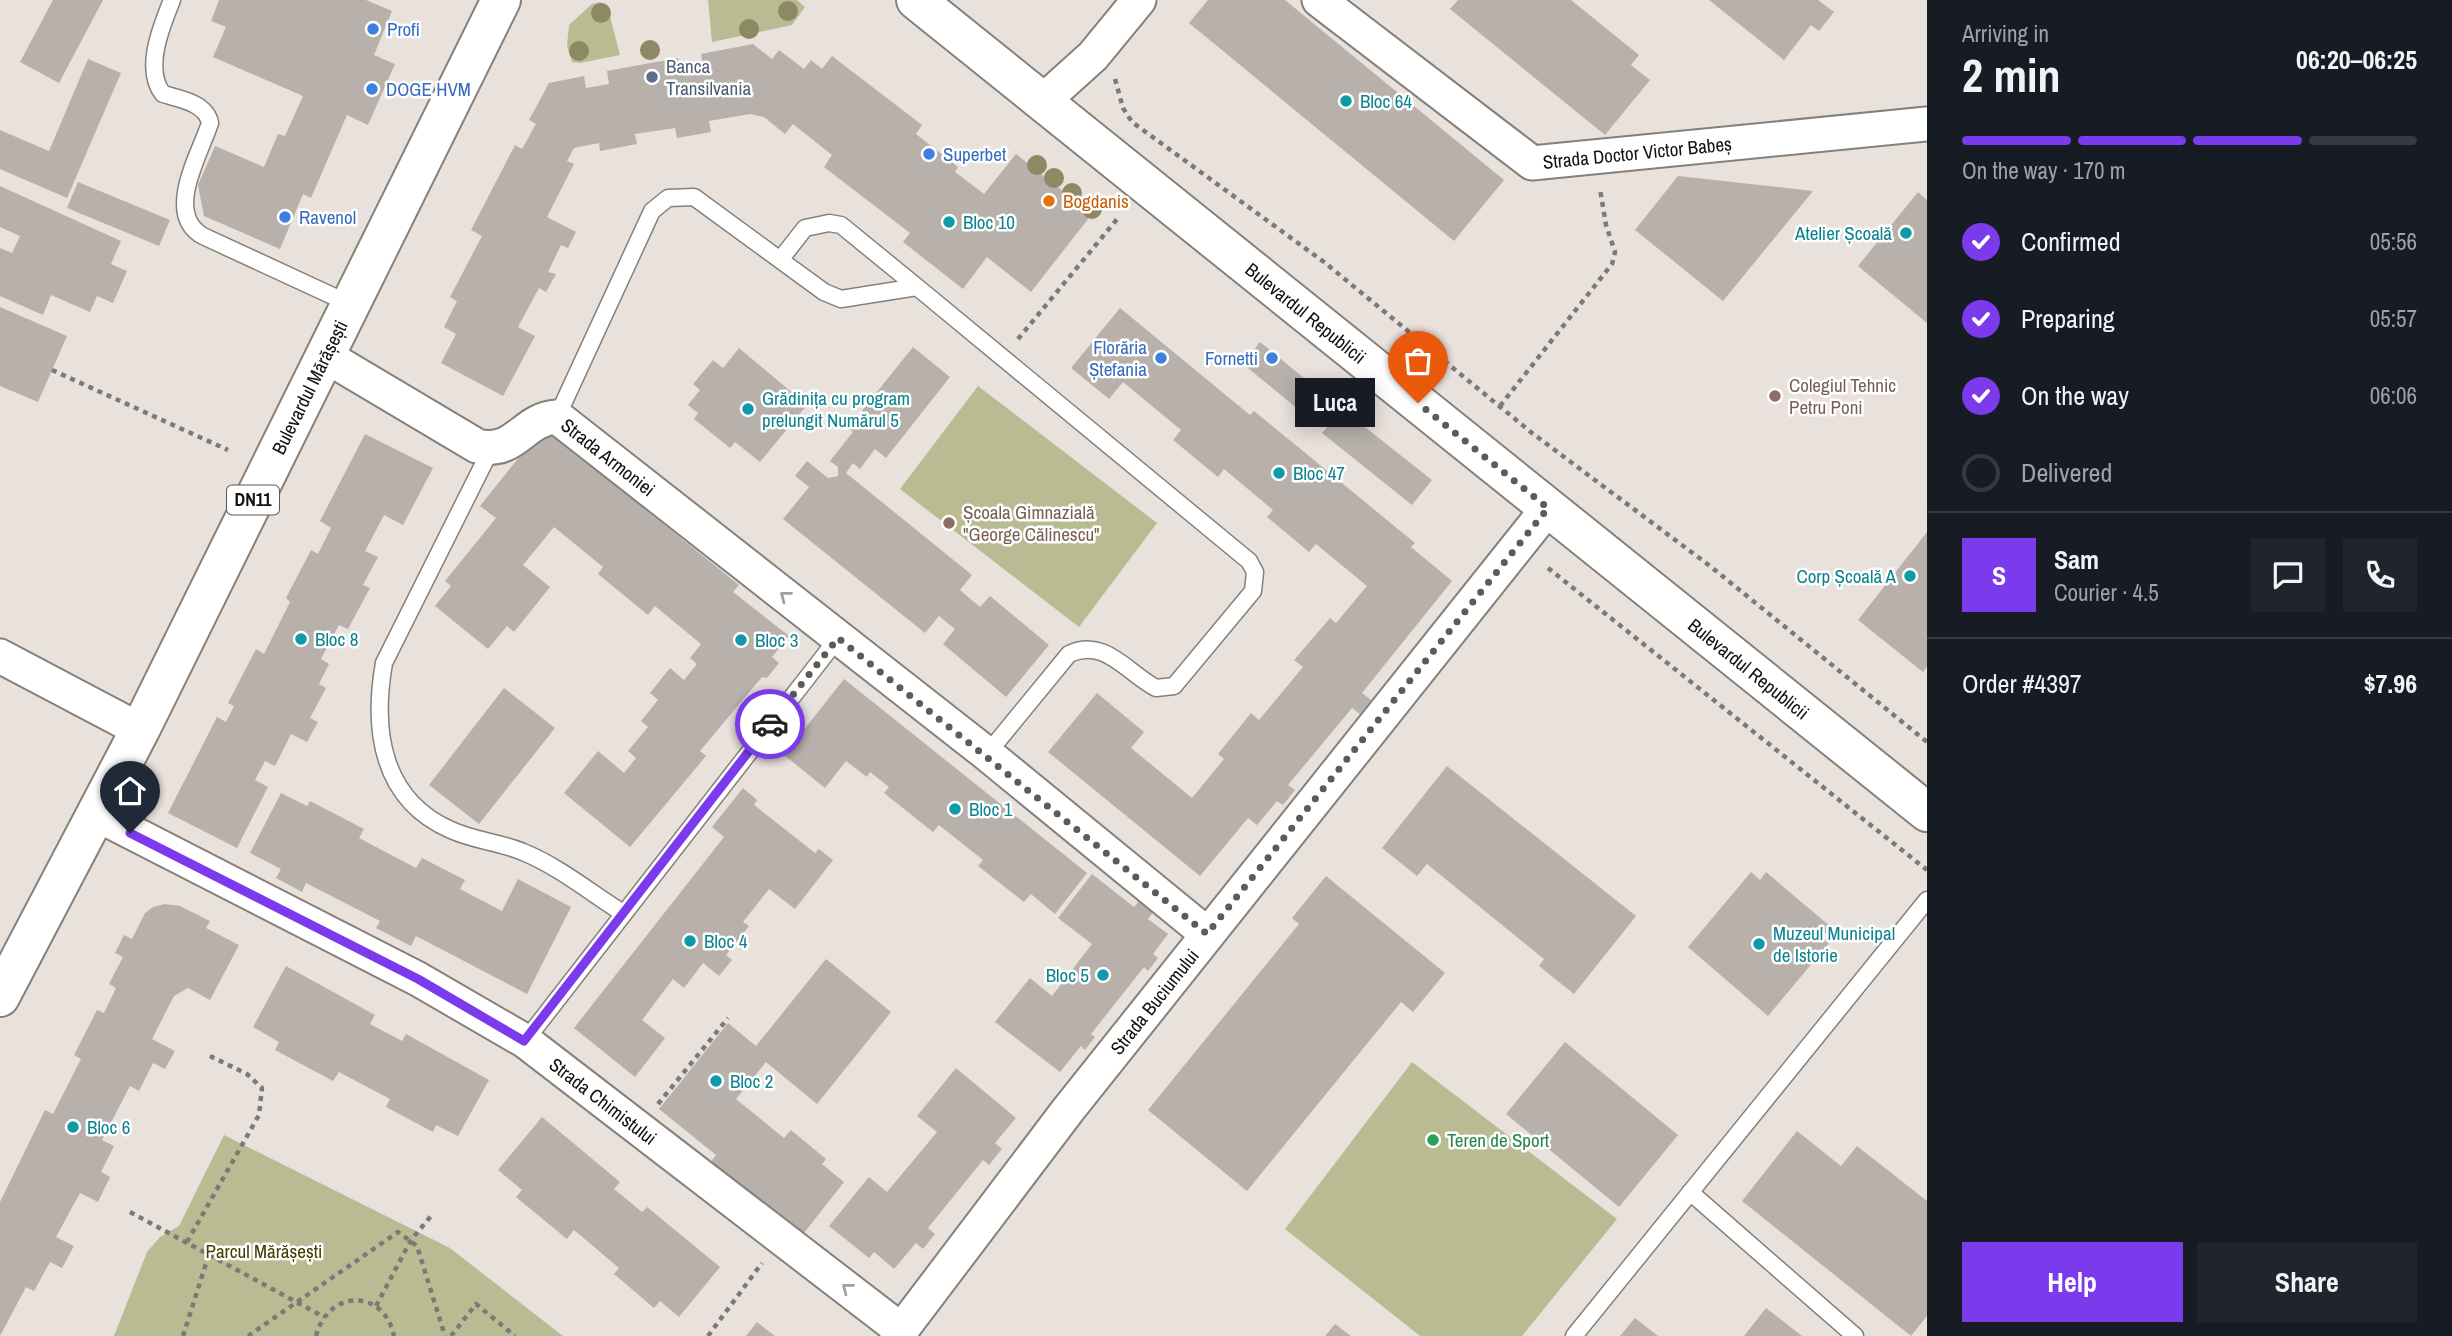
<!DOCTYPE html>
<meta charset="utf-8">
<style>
body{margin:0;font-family:"Archivo Narrow",sans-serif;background:#20242c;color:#f1f3f6;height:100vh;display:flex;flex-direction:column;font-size:26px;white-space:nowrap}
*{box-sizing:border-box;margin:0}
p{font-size:23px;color:#9ea1a6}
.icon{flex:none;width:38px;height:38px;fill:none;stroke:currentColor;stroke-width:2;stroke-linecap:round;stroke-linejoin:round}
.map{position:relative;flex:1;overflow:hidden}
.panel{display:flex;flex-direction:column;background:#171b24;width:525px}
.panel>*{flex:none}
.pin{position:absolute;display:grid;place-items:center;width:60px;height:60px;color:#fff;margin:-72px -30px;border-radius:50% 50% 50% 0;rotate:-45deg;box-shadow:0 0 7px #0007}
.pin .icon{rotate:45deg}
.courier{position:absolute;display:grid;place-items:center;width:70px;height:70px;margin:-35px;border:5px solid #7c3aed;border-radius:50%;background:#fff;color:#222;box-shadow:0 2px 9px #0007}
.bubble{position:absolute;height:49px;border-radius:0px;background:#171b24;box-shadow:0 4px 18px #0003;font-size:23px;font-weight:700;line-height:49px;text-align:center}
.summary em{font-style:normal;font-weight:700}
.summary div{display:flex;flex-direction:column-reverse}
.summary{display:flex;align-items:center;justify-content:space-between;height:119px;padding:0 35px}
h1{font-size:46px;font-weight:700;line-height:52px}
.bar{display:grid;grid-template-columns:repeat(4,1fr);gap:10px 7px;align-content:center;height:84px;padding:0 35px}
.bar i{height:9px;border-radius:5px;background:#363941}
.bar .active{background:#7c3aed}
.bar p{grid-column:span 4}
.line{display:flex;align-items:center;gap:18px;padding:0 35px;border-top:2px solid #363941}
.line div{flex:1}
.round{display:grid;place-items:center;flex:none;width:74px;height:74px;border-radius:0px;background:#20242c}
ol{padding:0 35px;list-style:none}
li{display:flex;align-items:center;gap:21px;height:77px}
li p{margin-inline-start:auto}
li .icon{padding:7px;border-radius:50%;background:#7c3aed;color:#fff;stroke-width:4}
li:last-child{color:#9ea1a6}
li i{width:38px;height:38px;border:4px solid #363941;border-radius:50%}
.primary-button{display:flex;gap:14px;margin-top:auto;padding:14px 35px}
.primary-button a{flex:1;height:80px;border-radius:0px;background:#7c3aed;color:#fff;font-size:28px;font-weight:700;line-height:80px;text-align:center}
.primary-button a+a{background:#20242c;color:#f1f3f6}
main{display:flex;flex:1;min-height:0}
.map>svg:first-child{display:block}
.green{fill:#b9bc93}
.building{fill:#b8b1ab}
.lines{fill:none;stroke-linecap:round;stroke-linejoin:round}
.service-casing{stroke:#86807a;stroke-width:19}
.minor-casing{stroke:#86807a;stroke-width:37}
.primary-casing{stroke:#86807a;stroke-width:42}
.path{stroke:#7e7975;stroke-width:4.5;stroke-dasharray:5 5;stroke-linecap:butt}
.service{stroke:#fff;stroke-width:16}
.minor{stroke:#fff;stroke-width:33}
.primary{stroke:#fff;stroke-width:38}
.tree{fill:#8c8963}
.oneway{stroke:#a1a09f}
.done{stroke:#5e5a56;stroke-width:7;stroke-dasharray:0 12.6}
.route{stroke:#7c3aed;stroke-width:9}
.shop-dot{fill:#3f7fe0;stroke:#fff;stroke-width:2.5}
.service-dot{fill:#5c6f8a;stroke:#fff;stroke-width:2.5}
.culture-dot{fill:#0f9aa8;stroke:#fff;stroke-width:2.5}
.food-dot{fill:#e8710a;stroke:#fff;stroke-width:2.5}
.education-dot{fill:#8d6e63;stroke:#fff;stroke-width:2.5}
.leisure-dot{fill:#2e9e5b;stroke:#fff;stroke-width:2.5}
.labels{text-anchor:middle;stroke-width:5;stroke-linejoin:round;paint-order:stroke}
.shield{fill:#fff;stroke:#5a5857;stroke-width:2}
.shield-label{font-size:18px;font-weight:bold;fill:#13110f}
.shop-label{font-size:19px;fill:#366cbe;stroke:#fff;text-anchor:start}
.service-label{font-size:19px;fill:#4e5e75;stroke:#fff;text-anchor:start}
.culture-label{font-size:19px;fill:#0d838f;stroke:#fff;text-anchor:start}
.street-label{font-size:19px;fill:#13110f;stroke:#fff}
.food-label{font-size:19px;fill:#c56008;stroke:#fff;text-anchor:start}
.education-label{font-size:19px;fill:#785e54;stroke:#fff;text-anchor:start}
.leisure-label{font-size:19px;fill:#27864d;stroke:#fff;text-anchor:start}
.park-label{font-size:19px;fill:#404101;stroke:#fff}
</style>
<main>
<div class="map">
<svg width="1927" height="1336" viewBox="0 0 1927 1336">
<rect width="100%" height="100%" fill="#e9e1db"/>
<path class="green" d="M708,0H797L805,7L792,25L712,42Z
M600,2L607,5L620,55L580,63L572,62L567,46L569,25L592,4Z
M978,386L1157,523L1079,627L900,489Z
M1412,1062L1617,1219L1522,1336H1420L1285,1229Z
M224,1135L450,1248L563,1336H114L147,1252L160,1237L179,1226Z"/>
<path class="building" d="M53,0H103L59,83L20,62Z
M219,0H366L392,11L374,55L395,64L368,125L347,115L311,198L303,194L280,249L204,216L198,185L215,146L264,167L278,134L285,136L303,96L213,57L226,27L211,21Z
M1208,0H1285L1504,180L1454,241L1189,23Z
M1458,0H1571L1639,55L1631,65L1650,80L1605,135L1450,9Z
M1709,0H1818L1834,12L1819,31L1811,25L1784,60Z
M753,44L772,59L779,50L804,69L811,60L822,69L832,56L922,125L916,134L958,167L955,172L984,194L1016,154L1092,214L1031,292L987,257L963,289L903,242L910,233L824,167L832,155L793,124L785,134L764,117L750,114L709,121L711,132L677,138L675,128L635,134L637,144L600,151L599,143L574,148L567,161L574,164L547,217L576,232L568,248L561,245L548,272L556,274L546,292L539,288L518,327L535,336L503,396L441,363L456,334L444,327L457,301L450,297L482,236L471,230L515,145L522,149L536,124L529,120L549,83L584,76L586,88L609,84L607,71L678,58L680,69L703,64L701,54Z
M88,59L121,73L67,198L0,169V130L49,151Z
M1678,176L1813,191L1723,301L1635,230Z
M78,182L170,220L159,246L67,208Z
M0,186L121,241L111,264L127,271L113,303L97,296L90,312L51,295L43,315L0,296V248L12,253L20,236L0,227Z
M1918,192L1927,200V323L1858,266Z
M0,307L67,336L38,402L0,386Z
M1120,308L1250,415L1254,411L1415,543L1411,547L1452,581L1362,693L1371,700L1360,714L1352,708L1288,785L1295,790L1283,805L1277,801L1257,825L1248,818L1200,876L1048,752L1097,693L1144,732L1131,748L1192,798L1224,759L1218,754L1251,713L1259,720L1303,667L1294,660L1330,618L1336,623L1367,586L1316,544L1309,552L1267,517L1273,510L1224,469L1218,477L1173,440L1181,430L1123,382L1109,399L1071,368Z
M1260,342L1332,401L1315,423L1243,364Z
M913,347L950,377L886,458L875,449L860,469L853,463L846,473L972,575L960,590L980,607L990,596L1049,645L1006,697L943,644L955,629L939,616L925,633L783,519L809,487L795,476L807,461L828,478L838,476V467L830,461L853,432L848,428Z
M739,348L807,405L760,462L735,442L730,448L694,419L698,413L688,405L700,390L693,384L713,360L723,368Z
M1342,409L1432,480L1412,505L1322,433Z
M543,427L739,585L733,592L789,636L772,657L779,663L767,678L762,677L700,751L706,756L630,847L564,793L598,751L624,773L636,758L628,751L648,727L641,721L658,700L650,693L670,668L684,680L697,664L690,658L701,644L655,606L648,615L598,574L603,567L554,527L523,565L550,587L514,632L507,626L488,649L435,606L451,586L445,581L496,518L480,506Z
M365,434L433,468L403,525L384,515L365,551L378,557L363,585L370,588L348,629L339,625L321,659L329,664L319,684L326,688L310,718L318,722L307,742L291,734L275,766L265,761L255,780L268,787L237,848L168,813L217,717L226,722L234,706L228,703L256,649L264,654L290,602L286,598L311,550L318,554L331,528L320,521Z
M1927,532V667L1923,672L1858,620Z
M844,679L1087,873L1055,914L1031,894L1024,902L978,866L983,860L939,825L933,832L884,793L889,787L870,772L867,777L846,761L825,788L784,755Z
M504,688L555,728L479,824L429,785Z
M1447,766L1636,916L1574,994L1539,966L1544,959L1427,864L1417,876L1382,848Z
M743,788L757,800L754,805L815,853L819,849L833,860L795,909L769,889L743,922L749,926L726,955L732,960L719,976L703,963L684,988L673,979L642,1020L665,1038L635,1077L574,1028L724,837L712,827Z
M281,793L307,806L310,801L364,829L359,838L416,868L422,858L465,880L460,889L502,911L518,879L571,907L527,994L416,936L411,946L376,928L380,921L306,883L302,892L276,878L281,869L250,853Z
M1751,872L1760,880L1766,872L1831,927L1822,937L1829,943L1768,1016L1688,947Z
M1092,874L1134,907L1139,901L1153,912L1148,919L1168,934L1153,954L1158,958L1148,971L1144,967L1091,1034L1095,1037L1085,1050L1081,1046L1060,1072L995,1022L1030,978L1052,996L1092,944L1058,918Z
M1326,876L1445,973L1413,1012L1401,1002L1247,1191L1148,1110L1299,924L1292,918Z
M165,904L180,906L210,921L206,928L239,945L210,1000L188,988L174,996L152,1039L175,1051L165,1069L153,1063L139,1091L130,1086L102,1140L114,1146L101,1172L110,1177L98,1202L80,1193L56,1237L74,1246L62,1268L50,1262L34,1291L26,1287L0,1336V1202L45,1110L53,1114L81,1059L74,1055L97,1010L104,1013L116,988L109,984L123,957L115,953L124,935L132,939L145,913L153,907Z
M826,959L891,1012L817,1104L766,1062L736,1099L784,1138L791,1130L826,1159L822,1164L844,1182L804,1233L783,1217L780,1220L710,1163L716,1155L659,1109L728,1023L756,1046Z
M286,966L375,1015L370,1024L402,1041L406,1034L489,1080L458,1136L436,1125L433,1132L386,1107L390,1099L339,1072L333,1081L275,1050L279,1042L253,1027Z
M1565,1042L1678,1135L1619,1207L1506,1114Z
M956,1068L1016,1118L995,1143L1002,1149L989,1165L983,1160L928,1228L935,1234L923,1249L916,1243L894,1269L874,1252L869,1258L829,1226L869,1177L887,1192L937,1132L917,1116Z
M542,1117L620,1182L614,1189L642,1212L647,1207L720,1267L679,1317L660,1301L654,1308L614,1274L619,1268L574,1230L567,1239L516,1197L522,1190L498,1170Z
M1797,1131L1841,1166L1857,1146L1927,1201V1316L1911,1336L1742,1201Z
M1766,1308L1802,1336H1744Z
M1635,1318L1658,1336H1620Z
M757,1322L775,1336H746Z
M1335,1324L1351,1336H1325Z"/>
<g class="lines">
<g class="service-casing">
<path id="service" d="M172,0C162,25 143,69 163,94C180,99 206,103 210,123C201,152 163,214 203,236L350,304
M780,260L805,228L829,223L841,225L917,287
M557,417L652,211L668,198L694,197L824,292L841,299L917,287L1249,561L1255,572L1253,591L1174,686L1156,688C1127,673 1105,637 1069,654L987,754
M491,449L384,663C372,731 382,800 451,830C475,841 500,842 523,852C558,866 591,893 623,913
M525,1041L838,638
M1690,1192L1855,1336
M1574,1336L1927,900"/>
</g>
<g class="minor-casing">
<g id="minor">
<path id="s1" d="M1319,0L1532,163L1927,124"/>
<path d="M1042,102L1093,56L1139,0"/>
<path id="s2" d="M324,355L477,446C517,455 522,419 557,417L987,754L1207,934"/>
<path d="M0,656L140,730"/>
<path id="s3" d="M96,814L418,979L525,1041L901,1330"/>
<path id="s4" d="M897,1336L1068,1110L1548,508"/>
</g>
</g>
<g class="primary-casing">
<g id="primary">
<path id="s5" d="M916,0L1927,812"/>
<path id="s6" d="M0,997L140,730L501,0"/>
</g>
</g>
<path class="path" d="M1115,79L1123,108L1132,122L1324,262L1532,433L1710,566L1927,742
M1018,339L1118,218
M52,370L228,450
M1500,406L1612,264L1615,252L1606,225L1600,189
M1548,568L1927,870
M658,1104L728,1018
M130,1212L324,1317
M187,1242L259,1115L262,1088L247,1074L210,1056
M376,1306L411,1240L431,1216
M183,1336L209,1254
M248,1336L398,1232L417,1246L445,1336
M316,1336C328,1289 384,1288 394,1336
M451,1336L476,1304L515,1336
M708,1336L762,1263"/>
<use href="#service" class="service"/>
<use href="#minor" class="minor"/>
<use href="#primary" class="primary"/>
</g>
<g class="tree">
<circle cx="788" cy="11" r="10"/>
<circle cx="601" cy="13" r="10"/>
<circle cx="749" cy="29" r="10"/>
<circle cx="650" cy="50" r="10"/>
<circle cx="579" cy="51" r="10"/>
<circle cx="1037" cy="165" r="10"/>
<circle cx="1054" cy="178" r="10"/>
<circle cx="1072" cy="193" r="10"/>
<circle cx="1092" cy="209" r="10"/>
</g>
<defs><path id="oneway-chevron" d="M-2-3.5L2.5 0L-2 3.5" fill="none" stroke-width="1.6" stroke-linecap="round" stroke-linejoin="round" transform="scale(1.75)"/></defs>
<g class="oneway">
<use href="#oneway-chevron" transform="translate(785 596) rotate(-142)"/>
<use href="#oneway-chevron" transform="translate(847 1288) rotate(-142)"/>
</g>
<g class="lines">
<path class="done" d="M770,724L838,638L1207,934L1548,508L1418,403"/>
<path class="route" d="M130,833L418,979L524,1041L770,724"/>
</g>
<g class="shop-dot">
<circle cx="373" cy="29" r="7"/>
<circle cx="372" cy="89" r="7"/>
<circle cx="929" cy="154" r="7"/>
<circle cx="285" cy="217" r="7"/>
<circle cx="1161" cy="358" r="7"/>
<circle cx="1272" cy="358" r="7"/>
</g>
<circle class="service-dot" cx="652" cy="77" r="7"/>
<g class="culture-dot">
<circle cx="1346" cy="101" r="7"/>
<circle cx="949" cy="222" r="7"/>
<circle cx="1906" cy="233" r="7"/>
<circle cx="748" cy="409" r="7"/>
<circle cx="1279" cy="473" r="7"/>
<circle cx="1910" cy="576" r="7"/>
<circle cx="301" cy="639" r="7"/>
<circle cx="741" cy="640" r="7"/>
<circle cx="955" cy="809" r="7"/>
<circle cx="690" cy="941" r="7"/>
<circle cx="1759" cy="944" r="7"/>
<circle cx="1103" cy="975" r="7"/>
<circle cx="716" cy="1081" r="7"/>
<circle cx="73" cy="1127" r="7"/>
</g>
<circle class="food-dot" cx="1049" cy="201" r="7"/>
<g class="education-dot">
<circle cx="1775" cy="396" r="7"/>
<circle cx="949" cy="523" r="7"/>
</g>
<circle class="leisure-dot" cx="1433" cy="1140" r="7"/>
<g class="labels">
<rect class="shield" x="227" y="485.5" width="52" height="29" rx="5"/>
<g class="shield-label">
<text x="253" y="506">DN11</text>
</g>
<g class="shop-label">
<text x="387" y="36">Profi</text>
<text x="386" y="96">DOGE HVM</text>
<text x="943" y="161">Superbet</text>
<text x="299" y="224">Ravenol</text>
<text x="1147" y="354" text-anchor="end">Florăria<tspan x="1147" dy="22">Ștefania</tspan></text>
<text x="1258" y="365" text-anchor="end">Fornetti</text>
</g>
<g class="service-label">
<text x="666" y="73">Banca<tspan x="666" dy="22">Transilvania</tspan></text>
</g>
<g class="culture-label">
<text x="1360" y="108">Bloc 64</text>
<text x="963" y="229">Bloc 10</text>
<text x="1892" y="240" text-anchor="end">Atelier Școală</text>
<text x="762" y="405">Grădinița cu program<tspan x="762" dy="22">prelungit Numărul 5</tspan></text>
<text x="1293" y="480">Bloc 47</text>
<text x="1896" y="583" text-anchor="end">Corp Școală A</text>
<text x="315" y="646">Bloc 8</text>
<text x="755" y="647">Bloc 3</text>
<text x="969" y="816">Bloc 1</text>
<text x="1773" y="940">Muzeul Municipal<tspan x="1773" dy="22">de Istorie</tspan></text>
<text x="704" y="948">Bloc 4</text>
<text x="1089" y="982" text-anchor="end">Bloc 5</text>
<text x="730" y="1088">Bloc 2</text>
<text x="87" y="1134">Bloc 6</text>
</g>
<g class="street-label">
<text dy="7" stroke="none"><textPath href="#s1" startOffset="374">Strada Doctor Victor Babeș</textPath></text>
<text dy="7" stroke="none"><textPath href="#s5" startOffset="500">Bulevardul Republicii</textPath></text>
<text dy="7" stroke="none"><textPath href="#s6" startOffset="684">Bulevardul Mărășești</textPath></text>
<text dy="7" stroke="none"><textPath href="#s2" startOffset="331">Strada Armoniei</textPath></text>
<text dy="7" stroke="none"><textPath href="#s5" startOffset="1068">Bulevardul Republicii</textPath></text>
<text dy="7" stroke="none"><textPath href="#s4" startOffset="422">Strada Buciumului</textPath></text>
<text dy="7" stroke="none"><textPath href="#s3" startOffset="584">Strada Chimistului</textPath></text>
</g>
<g class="food-label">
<text x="1063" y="208">Bogdanis</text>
</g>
<g class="education-label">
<text x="1789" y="392">Colegiul Tehnic<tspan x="1789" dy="22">Petru Poni</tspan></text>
<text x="963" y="519">Școala Gimnazială<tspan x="963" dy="22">"George Călinescu"</tspan></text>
</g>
<g class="leisure-label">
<text x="1447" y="1147">Teren de Sport</text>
</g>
<g class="park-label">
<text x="264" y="1258">Parcul Mărășești</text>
</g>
</g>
</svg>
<div class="pin" style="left:1418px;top:403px;background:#ea580c"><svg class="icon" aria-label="bag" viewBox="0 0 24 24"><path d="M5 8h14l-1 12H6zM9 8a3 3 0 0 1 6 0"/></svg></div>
<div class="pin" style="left:130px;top:833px;background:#1f2937"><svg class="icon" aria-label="home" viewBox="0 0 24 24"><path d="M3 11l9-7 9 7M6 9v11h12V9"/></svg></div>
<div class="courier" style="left:770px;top:724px"><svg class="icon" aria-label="car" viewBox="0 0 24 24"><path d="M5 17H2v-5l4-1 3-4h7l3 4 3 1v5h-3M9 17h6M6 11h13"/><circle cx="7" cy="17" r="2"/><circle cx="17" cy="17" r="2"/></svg></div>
<div class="bubble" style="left:1295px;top:378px;width:80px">Luca</div>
</div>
<section class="panel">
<div class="summary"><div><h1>2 min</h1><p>Arriving in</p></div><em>06:20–06:25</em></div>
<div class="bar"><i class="active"></i><i class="active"></i><i class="active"></i><i></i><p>On the way · 170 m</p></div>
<ol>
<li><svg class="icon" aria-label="check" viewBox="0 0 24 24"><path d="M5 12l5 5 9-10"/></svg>Confirmed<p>05:56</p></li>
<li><svg class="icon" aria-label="check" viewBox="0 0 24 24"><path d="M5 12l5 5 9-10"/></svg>Preparing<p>05:57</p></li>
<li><svg class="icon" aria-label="check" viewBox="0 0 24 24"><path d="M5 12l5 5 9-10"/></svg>On the way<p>06:06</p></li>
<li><i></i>Delivered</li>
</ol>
<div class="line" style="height:126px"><b class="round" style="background:#7c3aed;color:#fff">S</b><div><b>Sam</b><p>Courier · 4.5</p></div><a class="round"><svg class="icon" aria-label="chat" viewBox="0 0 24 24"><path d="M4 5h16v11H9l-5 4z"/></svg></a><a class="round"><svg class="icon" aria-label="phone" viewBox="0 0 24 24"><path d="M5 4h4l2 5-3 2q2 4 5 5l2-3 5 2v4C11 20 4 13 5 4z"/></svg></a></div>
<div class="line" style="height:91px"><div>Order #4397</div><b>$7.96</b></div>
<div class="primary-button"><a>Help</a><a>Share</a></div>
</section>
</main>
